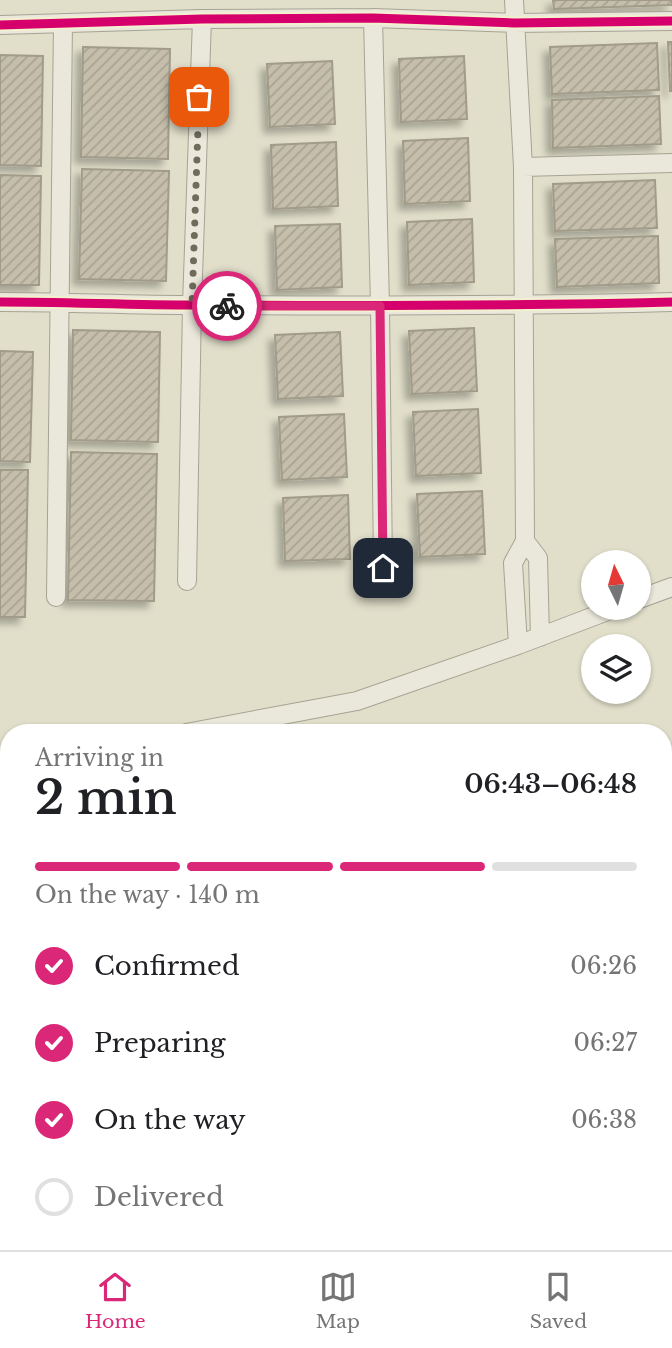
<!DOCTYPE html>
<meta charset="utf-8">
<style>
body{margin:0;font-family:"Libre Baskerville",serif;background:#f2f2f2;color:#202124;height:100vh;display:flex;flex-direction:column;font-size:26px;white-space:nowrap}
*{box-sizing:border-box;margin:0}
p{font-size:23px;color:#757577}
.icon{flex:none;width:38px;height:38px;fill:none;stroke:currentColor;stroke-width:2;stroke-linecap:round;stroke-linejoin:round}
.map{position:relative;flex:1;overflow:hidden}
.panel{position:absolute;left:0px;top:724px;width:672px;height:527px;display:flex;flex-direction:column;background:#fff;border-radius:28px 28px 0 0;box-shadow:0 2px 5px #0004}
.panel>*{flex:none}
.needle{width:46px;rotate:355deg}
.tools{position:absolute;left:581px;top:550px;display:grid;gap:14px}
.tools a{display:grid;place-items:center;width:70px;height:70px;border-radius:50%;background:#fff;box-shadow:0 2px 5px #0004;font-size:35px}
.pin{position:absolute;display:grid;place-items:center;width:60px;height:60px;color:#fff;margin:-30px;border-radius:14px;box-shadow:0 4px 10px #0006}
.courier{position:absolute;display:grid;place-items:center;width:70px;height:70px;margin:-35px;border:5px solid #db2777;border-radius:50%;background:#fff;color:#222;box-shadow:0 2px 9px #0007}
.overview em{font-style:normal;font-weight:600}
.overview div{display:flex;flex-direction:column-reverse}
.overview{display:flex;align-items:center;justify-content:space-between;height:119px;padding:0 35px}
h1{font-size:46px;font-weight:600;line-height:52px}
.bar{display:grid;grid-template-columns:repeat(4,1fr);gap:10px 7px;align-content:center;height:84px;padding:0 35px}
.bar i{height:9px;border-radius:5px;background:#e0e0e0}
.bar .on{background:#db2777}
.bar p{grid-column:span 4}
ol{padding:0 35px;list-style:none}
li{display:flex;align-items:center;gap:21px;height:77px}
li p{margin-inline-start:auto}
li .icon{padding:7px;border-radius:50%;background:#db2777;color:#fff;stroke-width:4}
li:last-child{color:#757577}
li i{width:38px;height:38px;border:4px solid #e0e0e0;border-radius:50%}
.menu{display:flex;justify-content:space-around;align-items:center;height:98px;border-top:2px solid #e0e0e0;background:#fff;font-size:19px;color:#757577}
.menu a{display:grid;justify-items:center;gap:4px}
.menu .on{color:#db2777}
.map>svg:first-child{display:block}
.pitch{fill:#cad2ad}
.building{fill:url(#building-hatch);stroke:#a19b8a;stroke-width:2;filter:url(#shadow)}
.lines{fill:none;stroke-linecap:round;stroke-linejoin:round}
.minor-casing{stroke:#a6a394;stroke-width:20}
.minor{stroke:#eae8db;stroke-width:18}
.cycleway-casing{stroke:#f3f0cf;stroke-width:13}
.cycleway{stroke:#d6006c;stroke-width:9}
.done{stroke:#706b5a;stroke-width:7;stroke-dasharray:0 12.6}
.route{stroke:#db2777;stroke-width:9}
</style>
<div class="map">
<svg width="672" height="1250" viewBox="0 0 672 1250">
<defs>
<pattern id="building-hatch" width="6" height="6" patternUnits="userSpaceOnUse" patternTransform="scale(1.75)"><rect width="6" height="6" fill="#c5beab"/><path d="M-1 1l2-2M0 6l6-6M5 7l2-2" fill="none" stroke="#aaa393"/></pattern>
<filter id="shadow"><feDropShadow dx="-6" dy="6" stdDeviation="3.5" flood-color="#0004"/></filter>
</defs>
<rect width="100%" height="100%" fill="#e1dfca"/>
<path class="pitch" d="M0,1011H9V1242H414L415,1250H0Z"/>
<path class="building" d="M553,0H672V5L554,9Z
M668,42H672V91H670Z
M657,43L659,90L552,94L550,47Z
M83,47L170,49L168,159L81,157Z
M0,55L43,56L41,166L0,165Z
M464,56L467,119L401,122L399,59Z
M332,61L335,124L270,127L267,64Z
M659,96L661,144L553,148L552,100Z
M468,138L470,201L405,204L403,141Z
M336,142L338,206L273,209L271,145Z
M82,169L169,171L166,281L79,279Z
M0,175L41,176L39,285H0Z
M655,180L657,228L555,231L553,184Z
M472,219L474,282L409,285L407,222Z
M340,224L342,287L277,290L275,226Z
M658,236L659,283L557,287L555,239Z
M474,328L477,391L412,394L409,331Z
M73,330L160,332L158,442L71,440Z
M340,332L343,396L278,399L275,335Z
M0,351L33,352L30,462L0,461Z
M478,409L481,473L416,476L413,412Z
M344,414L347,477L282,480L279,417Z
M71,452L157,454L154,601L68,600Z
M0,470H28L25,617H0Z
M482,491L485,554L420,557L417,494Z
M348,495L350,559L285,561L283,498Z
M0,973H9V994H0Z"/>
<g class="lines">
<g class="minor-casing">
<path id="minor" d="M514,0L523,167L525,541L513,563L518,645
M373,18L380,306L383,568
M0,25L202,19L373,18L514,23L672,21
M523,167L672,163
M0,302C65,302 130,305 196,305C355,306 513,306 672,302
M525,541L538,558L540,637
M187,581L192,305L202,19
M56,597L63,23
M639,599L672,587
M186,733L357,701L518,645L618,607
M0,764L9,762"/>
</g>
<use href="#minor" class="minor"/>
<g class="cycleway-casing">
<path id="cycleway" d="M0,25L202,19L373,18L514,23L672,21
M0,302C65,302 130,305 196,305C355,306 513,306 672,302"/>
</g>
<use href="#cycleway" class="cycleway"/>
</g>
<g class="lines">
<path class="done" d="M199,97L192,305L227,306"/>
<path class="route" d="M227,306H380L383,568"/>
</g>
</svg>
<div class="tools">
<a><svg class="needle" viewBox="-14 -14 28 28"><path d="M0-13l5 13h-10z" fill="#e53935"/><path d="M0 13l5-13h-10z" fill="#757577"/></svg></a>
<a><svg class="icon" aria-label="layers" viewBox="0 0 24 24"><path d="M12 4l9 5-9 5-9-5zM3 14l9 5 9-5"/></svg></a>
</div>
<div class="pin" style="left:199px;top:97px;background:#ea580c"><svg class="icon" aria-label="bag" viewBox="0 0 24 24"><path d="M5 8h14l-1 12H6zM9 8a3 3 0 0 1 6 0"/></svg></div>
<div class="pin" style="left:383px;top:568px;background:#1f2937"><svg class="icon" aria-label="home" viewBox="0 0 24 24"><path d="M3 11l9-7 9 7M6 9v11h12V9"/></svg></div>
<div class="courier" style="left:227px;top:306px"><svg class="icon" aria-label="bike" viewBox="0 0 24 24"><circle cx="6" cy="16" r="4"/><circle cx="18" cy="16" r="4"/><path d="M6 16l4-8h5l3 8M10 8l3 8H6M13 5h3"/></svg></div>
<section class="panel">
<div class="overview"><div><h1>2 min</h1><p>Arriving in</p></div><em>06:43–06:48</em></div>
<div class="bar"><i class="on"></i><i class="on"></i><i class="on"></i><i></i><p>On the way · 140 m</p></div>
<ol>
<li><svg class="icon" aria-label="check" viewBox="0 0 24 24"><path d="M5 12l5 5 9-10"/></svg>Confirmed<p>06:26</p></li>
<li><svg class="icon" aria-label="check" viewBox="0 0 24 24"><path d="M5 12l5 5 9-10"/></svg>Preparing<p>06:27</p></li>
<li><svg class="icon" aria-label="check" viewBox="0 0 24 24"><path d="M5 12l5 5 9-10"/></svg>On the way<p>06:38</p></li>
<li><i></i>Delivered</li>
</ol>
</section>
</div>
<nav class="menu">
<a class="on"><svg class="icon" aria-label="home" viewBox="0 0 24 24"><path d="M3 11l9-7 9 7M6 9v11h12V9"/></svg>Home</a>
<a><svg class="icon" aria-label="map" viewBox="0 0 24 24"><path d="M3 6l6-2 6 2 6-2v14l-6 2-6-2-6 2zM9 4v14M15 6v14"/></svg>Map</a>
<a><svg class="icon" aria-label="saved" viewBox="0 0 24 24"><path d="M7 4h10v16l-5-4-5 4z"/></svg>Saved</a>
</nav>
